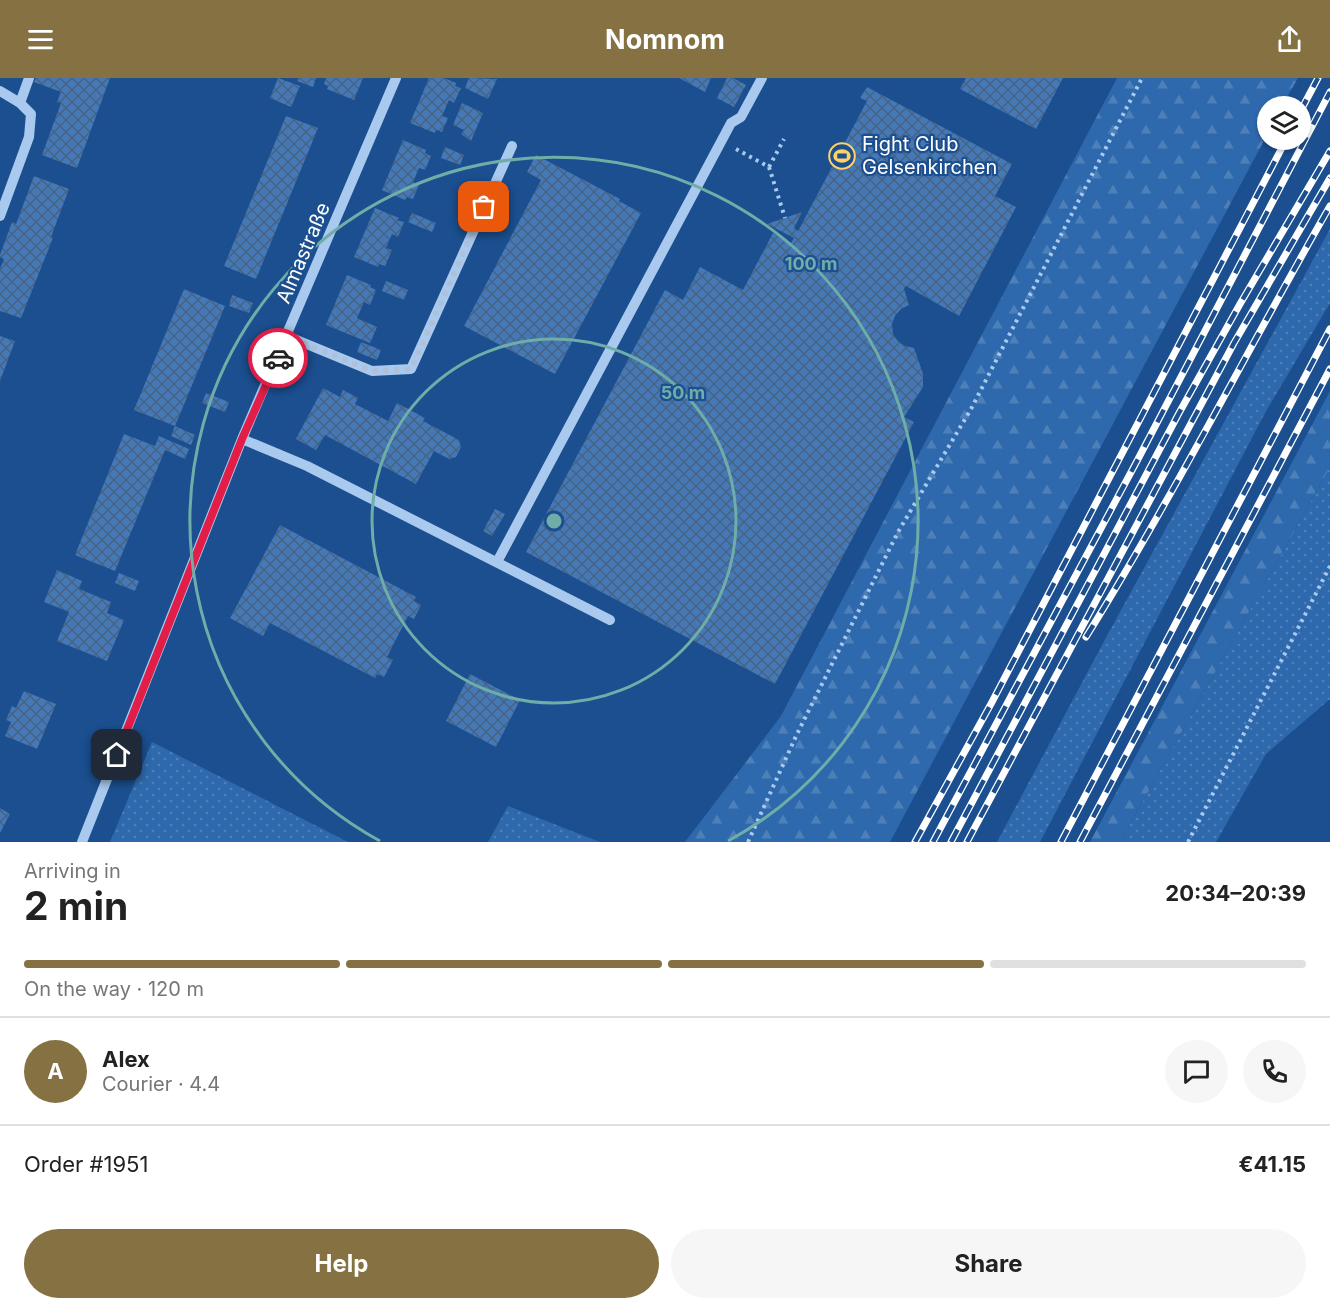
<!DOCTYPE html>
<meta charset="utf-8">
<style>
body{margin:0;font-family:Inter,sans-serif;background:#f6f6f6;color:#222;height:100vh;display:flex;flex-direction:column;font-size:22px;white-space:nowrap}
*{box-sizing:border-box;margin:0}
p{font-size:20px;color:#767676}
.icon{flex:none;width:33px;height:33px;fill:none;stroke:currentColor;stroke-width:2;stroke-linecap:round;stroke-linejoin:round}
.map{position:relative;height:764px;overflow:hidden}
.sheet{display:flex;flex-direction:column;background:#fff;flex:1}
.sheet>*{flex:none}
.controls{position:absolute;left:1257px;top:18px;display:grid;gap:12px}
.controls a{display:grid;place-items:center;width:54px;height:54px;border-radius:50%;background:#fff;box-shadow:0 2px 4px #0004;font-size:30px}
.pin{position:absolute;display:grid;place-items:center;width:51px;height:51px;color:#fff;margin:-26px;border-radius:12px;box-shadow:0 3px 9px #0006}
.courier{position:absolute;display:grid;place-items:center;width:60px;height:60px;margin:-30px;border:4px solid #e11d48;border-radius:50%;background:#fff;color:#222;box-shadow:0 2px 8px #0007}
.summary em{font-style:normal;font-weight:700}
.summary div{display:flex;flex-direction:column-reverse}
.summary{display:flex;align-items:center;justify-content:space-between;height:102px;padding:0 24px}
h1{font-size:39px;font-weight:700;line-height:45px}
.bar{display:grid;grid-template-columns:repeat(4,1fr);gap:9px 6px;align-content:center;height:72px;padding:0 24px}
.bar i{height:8px;border-radius:4px;background:#e0e0e0}
.bar .active{background:#857141}
.bar p{grid-column:span 4}
.line{display:flex;align-items:center;gap:15px;padding:0 24px;border-top:2px solid #e0e0e0}
.line div{flex:1}
.round{display:grid;place-items:center;flex:none;width:63px;height:63px;border-radius:32px;background:#f6f6f6}
.button{display:flex;gap:12px;margin-top:auto;padding:12px 24px}
.button a{flex:1;height:69px;border-radius:36px;background:#857141;color:#fff;font-size:24px;font-weight:700;line-height:69px;text-align:center}
.button a+a{background:#f6f6f6;color:#222}
header{display:flex;justify-content:space-between;align-items:center;height:78px;padding:0 24px;background:#857141;color:#fff;font-size:27px;font-weight:700}
.map>svg:first-child{display:block}
.grass{fill:url(#grass-dots)}
.forest{fill:url(#forest-firs)}
.building{fill:url(#building-cross-hatch)}
.lines{fill:none;stroke-linecap:round;stroke-linejoin:round}
.path{stroke:#a9c9ee;stroke-width:4;stroke-dasharray:3 4.5;stroke-linecap:butt}
.minor{stroke:#a9c9ee;stroke-width:10}
.rail-casing{stroke:#fff;stroke-width:7}
.rail{stroke:#1b4f8f;stroke-width:4.5;stroke-dasharray:14;stroke-linecap:butt}
.done{stroke:#afc1d8;stroke-width:6;stroke-dasharray:0 10.8}
.route{stroke:#e11d48;stroke-width:8}
.ring{fill:none;stroke:#6fada8;stroke-width:3}
.labels{text-anchor:middle;stroke-width:4.5;stroke-linejoin:round;paint-order:stroke}
.poi-label{font-size:20px;fill:#fff;stroke:#1b4f8f;text-anchor:start}
.street-label{font-size:20px;fill:#fff;stroke:#1b4f8f}
.centre{fill:#6fada8;stroke:#1b4f8f;stroke-width:3}
.ring-label{font-size:18px;text-anchor:middle;font-weight:bold;fill:#6fada8;stroke:#1b4f8f;stroke-width:4.5;stroke-linejoin:round;paint-order:stroke}
</style>
<header><svg class="icon" aria-label="menu" viewBox="0 0 24 24"><path d="M4 6h16M4 12h16M4 18h16"/></svg>Nomnom<svg class="icon" aria-label="share" viewBox="0 0 24 24"><path d="M12 15V3M7 8l5-5 5 5M5 13v7h14v-7"/></svg></header>
<div class="map">
<svg width="1330" height="764" viewBox="0 0 1330 764">
<defs>
<pattern id="grass-dots" width="8" height="8" patternUnits="userSpaceOnUse" patternTransform="scale(1.5)"><rect width="8" height="8" fill="#2e69ad"/><path d="M2 2h.1M6 6h.1" fill="none" stroke="#4d80b9" stroke-width="1.8" stroke-linecap="round"/></pattern>
<pattern id="forest-firs" width="22" height="20" patternUnits="userSpaceOnUse" patternTransform="scale(1.5)"><rect width="22" height="20" fill="#2e69ad"/><path d="M5 1l3.5 6h-7zM16 11l3.5 6h-7z" fill="#4d80b9"/></pattern>
<pattern id="building-cross-hatch" width="8" height="8" patternUnits="userSpaceOnUse" patternTransform="scale(1.5)"><rect width="8" height="8" fill="#4478b7"/><path d="M0 0l8 8M0 8l8-8" fill="none" stroke="#486282"/></pattern>
</defs>
<rect width="100%" height="100%" fill="#1b4f8f"/>
<path class="grass" d="M1330,151V225L1265,335L1040,764H997L1109,554Z
M1330,389V621L1266,676L1216,764H1120Z
M152,664L348,764H110Z
M508,728L600,764H488Z"/>
<path class="forest" d="M1117,0H1298L1282,28H1268L1267,57L890,764H685L781,638Z
M1330,313V389L1120,764H1090Z"/>
<path class="building" d="M36,0H110L77,90L42,77L61,25L57,24L61,14L34,4Z
M278,0L300,8L291,29L270,20Z
M298,0H316L313,9L297,3Z
M326,0H363L354,22L327,11L328,8L324,6Z
M429,0H444L456,5L455,8L461,10L454,25L449,22L442,38L448,40L442,54L436,52L435,55L410,45Z
M469,0L497,1L488,21L465,10Z
M679,0H711L705,14Z
M727,0H733L746,7L734,29L717,20Z
M966,0H1063L1036,51L960,11Z
M867,9L1012,86L995,118L1016,129L959,238L906,208L904,211L909,227L901,231L895,238L892,246L893,256L898,263L905,268L914,270L923,296V309L904,339L914,344L775,606L526,474L665,212L683,222L700,189L743,212L773,155L791,165L794,160L767,146L802,134L794,150L798,153L867,23L860,20Z
M462,25L483,35L471,63L461,56L464,52L453,47Z
M286,38L318,50L256,201L224,188Z
M403,62L426,72L425,75L431,78L425,92L419,90L413,104L419,107L413,121L407,119L405,122L382,112Z
M445,69L464,77L460,87L441,80Z
M536,77L620,121L619,123L641,135L555,296L464,248L541,102L527,94Z
M34,98L69,111L51,159L53,160L21,240L0,233V191L4,181L0,179V177L12,144L16,146Z
M375,130L399,140L397,142L404,144L398,159L392,156L386,170L392,172L385,188L379,186L378,189L354,179Z
M412,135L436,145L432,154L408,144Z
M347,197L371,207L370,209L376,212L370,227L364,224L357,240L377,249L370,265L326,247Z
M386,203L408,212L404,222L382,213Z
M184,211L225,228L175,348L134,332Z
M232,217L253,225L249,235L229,228Z
M0,258L15,263L0,303Z
M361,264L381,272L377,282L357,274Z
M323,310L340,319L343,312L358,320L355,326L388,343L397,325L425,340L423,343L459,362L461,369L456,379L449,381L434,373L416,406L325,357L316,372L296,361Z
M206,315L229,324L225,334L202,325Z
M175,348L195,357L191,367L171,358Z
M124,356L155,368L159,358L189,371L185,381L165,372L115,493L75,477Z
M495,431L505,436L492,458L483,453Z
M280,447L416,519L414,523L421,527L414,541L408,538L387,579L393,582L384,599L377,596L375,600L270,545L263,558L230,540Z
M57,492L82,503L79,511L111,524L107,535L124,542L107,583L57,563L69,534L44,524Z
M119,495L139,503L135,513L115,505Z
M470,596L520,622L496,669L446,643Z
M24,613L56,626L37,671L5,658L11,644L6,642L12,628L16,630Z
M0,730L10,736L0,755Z"/>
<g class="lines">
<path class="path" d="M736,71L769,89L785,140
M769,89L784,61
M748,764L797,656L898,454L971,331L1142,0
M1188,764L1330,488"/>
<path class="minor" d="M0,13L20,25L31,36L29,59L0,138
M20,25L29,0
M287,258L372,293L411,291L512,68
M242,361L307,388L610,542
M497,484L731,45L741,39L762,0
M82,764L242,361L396,0"/>
<g class="rail-casing">
<path id="rail" d="M1300,34L1318,0
M1086,559C1173,419 1248,271 1330,128
M915,764L992,624L1286,62
M933,764L1137,383L1330,14
M951,764L1179,335L1240,226L1330,73
M967,764L1234,265L1330,100
M1061,764L1330,251
M1080,764L1330,291"/>
</g>
<use href="#rail" class="rail"/>
</g>
<g class="lines">
<path class="done" d="M278,280L287,258L372,293L411,291L484,129"/>
<path class="route" d="M117,677L242,361L278,280"/>
</g>
<g class="ring">
<circle cx="554" cy="443" r="182"/>
<path d="M380 763A364 364 0 1 1 728 763"/>
</g>
<defs>
<g id="stadium-ring" transform="scale(1.35)"><circle r="9.5" fill="#1b4f8f" stroke="#ffd166" stroke-width="1.5"/><path d="M0-5a6.5 5 0 1 0 0 10a6.5 5 0 1 0 0-10ZM-3.5-1.8h7v3.6h-7Z" fill="#ffd166"/></g>
</defs>
<g fill-rule="evenodd">
<use href="#stadium-ring" x="842" y="78"/>
</g>
<g class="labels">
<g class="poi-label">
<text x="862" y="73">Fight Club<tspan x="862" dy="23">Gelsenkirchen</tspan></text>
</g>
<g class="street-label">
<text transform="translate(303 175) rotate(-67)" y="7">Almastraße</text>
</g>
</g>
<circle cx="554" cy="443" r="9" class="centre"/>
<g class="ring-label">
<text x="811" y="192">100 m</text>
<text x="683" y="321">50 m</text>
</g>
</svg>
<div class="controls">
<a><svg class="icon" aria-label="layers" viewBox="0 0 24 24"><path d="M12 4l9 5-9 5-9-5zM3 14l9 5 9-5"/></svg></a>
</div>
<div class="pin" style="left:484px;top:129px;background:#ea580c"><svg class="icon" aria-label="bag" viewBox="0 0 24 24"><path d="M5 8h14l-1 12H6zM9 8a3 3 0 0 1 6 0"/></svg></div>
<div class="pin" style="left:117px;top:677px;background:#1f2937"><svg class="icon" aria-label="home" viewBox="0 0 24 24"><path d="M3 11l9-7 9 7M6 9v11h12V9"/></svg></div>
<div class="courier" style="left:278px;top:280px"><svg class="icon" aria-label="car" viewBox="0 0 24 24"><path d="M5 17H2v-5l4-1 3-4h7l3 4 3 1v5h-3M9 17h6M6 11h13"/><circle cx="7" cy="17" r="2"/><circle cx="17" cy="17" r="2"/></svg></div>
</div>
<section class="sheet">
<div class="summary"><div><h1>2 min</h1><p>Arriving in</p></div><em>20:34–20:39</em></div>
<div class="bar"><i class="active"></i><i class="active"></i><i class="active"></i><i></i><p>On the way · 120 m</p></div>
<div class="line" style="height:108px"><b class="round" style="background:#857141;color:#fff">A</b><div><b>Alex</b><p>Courier · 4.4</p></div><a class="round"><svg class="icon" aria-label="chat" viewBox="0 0 24 24"><path d="M4 5h16v11H9l-5 4z"/></svg></a><a class="round"><svg class="icon" aria-label="phone" viewBox="0 0 24 24"><path d="M5 4h4l2 5-3 2q2 4 5 5l2-3 5 2v4C11 20 4 13 5 4z"/></svg></a></div>
<div class="line" style="height:78px"><div>Order #1951</div><b>€41.15</b></div>
<div class="button"><a>Help</a><a>Share</a></div>
</section>
